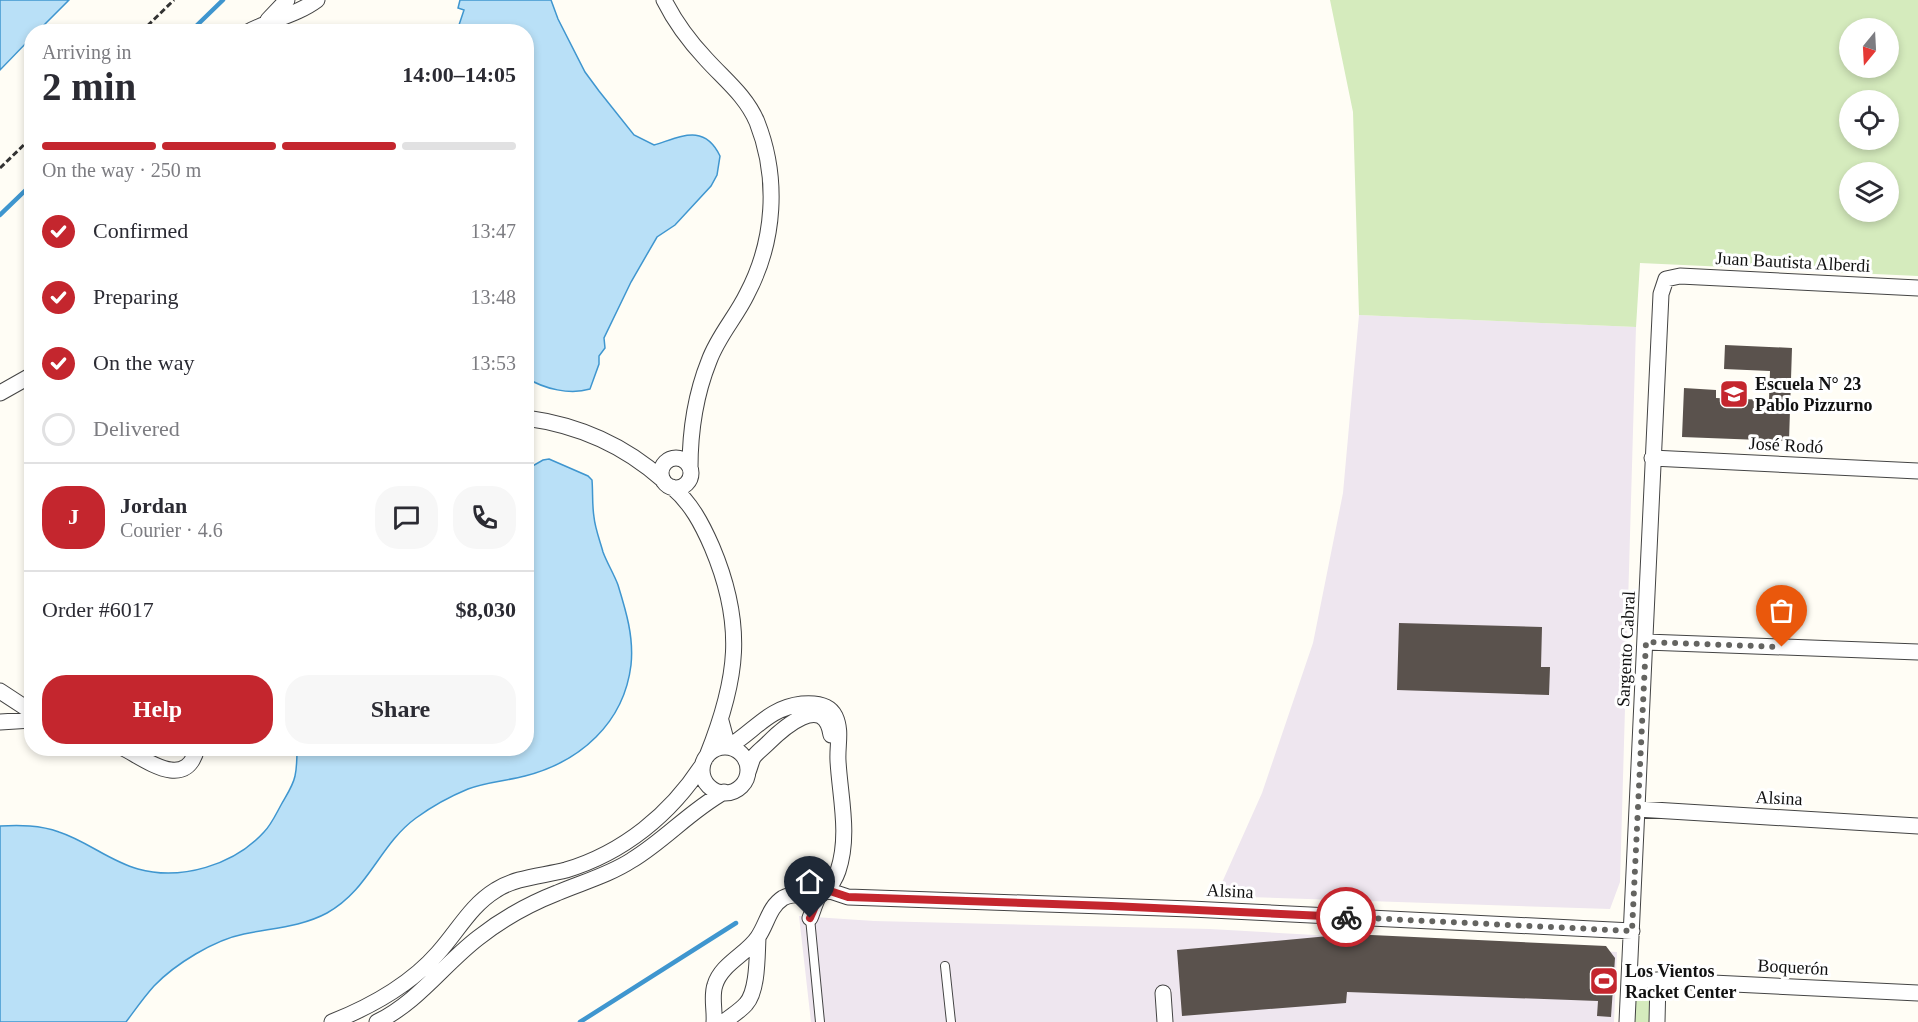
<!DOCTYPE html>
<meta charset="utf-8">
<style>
body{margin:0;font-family:Georgia,serif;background:#f7f7f7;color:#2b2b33;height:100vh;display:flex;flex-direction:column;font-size:22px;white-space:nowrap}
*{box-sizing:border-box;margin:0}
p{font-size:20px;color:#7c7c81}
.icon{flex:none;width:33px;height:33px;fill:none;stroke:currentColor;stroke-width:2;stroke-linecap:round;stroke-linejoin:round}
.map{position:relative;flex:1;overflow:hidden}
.side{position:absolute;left:24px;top:24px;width:510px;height:732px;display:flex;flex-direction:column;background:#fff;border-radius:24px;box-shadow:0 3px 9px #0003}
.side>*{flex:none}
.needle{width:39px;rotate:198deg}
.fabs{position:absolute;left:1839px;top:18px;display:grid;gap:12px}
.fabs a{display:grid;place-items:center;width:60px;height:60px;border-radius:50%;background:#fff;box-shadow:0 3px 9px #0003;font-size:30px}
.pin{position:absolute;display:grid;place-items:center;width:51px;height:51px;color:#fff;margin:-62px -26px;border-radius:50% 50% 50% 0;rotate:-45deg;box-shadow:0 0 6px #0007}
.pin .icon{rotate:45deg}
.courier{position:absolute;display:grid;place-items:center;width:60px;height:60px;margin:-30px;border:4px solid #c4262e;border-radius:50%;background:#fff;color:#222;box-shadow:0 2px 8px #0007}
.headline em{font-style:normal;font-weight:700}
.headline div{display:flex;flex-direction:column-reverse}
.headline{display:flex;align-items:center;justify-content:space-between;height:102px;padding:0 18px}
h1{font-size:39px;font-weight:700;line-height:45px}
.bar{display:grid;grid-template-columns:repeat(4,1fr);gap:9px 6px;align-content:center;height:72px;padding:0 18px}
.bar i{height:8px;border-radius:4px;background:#e1e1e2}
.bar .current{background:#c4262e}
.bar p{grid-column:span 4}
.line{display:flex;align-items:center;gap:15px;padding:0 18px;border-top:2px solid #e1e1e2}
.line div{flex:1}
.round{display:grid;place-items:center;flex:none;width:63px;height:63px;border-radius:24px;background:#f7f7f7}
ol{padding:0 18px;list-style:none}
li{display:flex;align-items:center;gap:18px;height:66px}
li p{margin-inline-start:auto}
li .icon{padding:6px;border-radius:50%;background:#c4262e;color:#fff;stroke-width:4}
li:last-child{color:#7c7c81}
li i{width:33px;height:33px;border:3px solid #e1e1e2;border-radius:50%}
.primary-button{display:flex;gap:12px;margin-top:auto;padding:12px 18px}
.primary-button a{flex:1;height:69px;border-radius:24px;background:#c4262e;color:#fff;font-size:24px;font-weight:700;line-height:69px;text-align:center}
.primary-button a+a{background:#f7f7f7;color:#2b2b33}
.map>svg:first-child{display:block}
.industrial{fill:#eee6ef}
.green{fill:#d5ebbd;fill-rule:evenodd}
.water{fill:#b9e0f7;stroke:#3f96cf;stroke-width:1.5}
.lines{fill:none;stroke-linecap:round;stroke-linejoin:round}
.stream{stroke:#3f96cf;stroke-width:4.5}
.building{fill:#5a524d}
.service-casing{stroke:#444;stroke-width:10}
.minor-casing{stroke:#444;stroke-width:17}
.path{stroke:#333;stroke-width:3;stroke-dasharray:6 3;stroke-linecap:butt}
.service{stroke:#fff;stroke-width:8}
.minor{stroke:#fff;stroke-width:15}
.done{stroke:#646461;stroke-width:6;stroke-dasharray:0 10.8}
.route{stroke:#c4262e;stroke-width:8}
.labels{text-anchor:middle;stroke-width:6;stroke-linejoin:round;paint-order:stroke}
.street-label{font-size:18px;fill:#111;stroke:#fff}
.poi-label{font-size:18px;font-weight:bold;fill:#111;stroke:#fff;text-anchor:start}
</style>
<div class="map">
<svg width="1918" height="1022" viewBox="0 0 1918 1022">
<rect width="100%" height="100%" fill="#fffdf5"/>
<path class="industrial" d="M1359,315L1636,327L1620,882L1610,909L1216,896L1262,793L1313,643L1343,493Z
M799,916L874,921L1210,929L1617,952L1614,1022H811Z"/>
<path class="green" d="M1330,0H1918V276L1640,263L1636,327L1359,315L1353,112ZM1850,28H1888V68H1850ZM1850,100H1888V140H1850ZM1850,172H1888V212H1850Z
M1642,987L1650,988L1649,1022H1630L1635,988Z"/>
<path class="water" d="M0,0H69L38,31L32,32L31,38L0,70Z
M460,0H551L558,19L585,72L599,91L634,135L654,145C681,137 704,123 720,156L717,175L711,186L675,225L657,237L631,282L604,338L605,348L599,356V364L590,389C570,395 544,389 527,378L528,338L526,327V32L457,31L464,10L458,8Z
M549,459L588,476L592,480C593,492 592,505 594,517C595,528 600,541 603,552C607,563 614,574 618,585C626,611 634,637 631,665C624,723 580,762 525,776C506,781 486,782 468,789C451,796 431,807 416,818C379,845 369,890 327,913C301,927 272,928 244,934C214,940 175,964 154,986C144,997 135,1010 126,1022H0V826C20,825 40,825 59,832C87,841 109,861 138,869C181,881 234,865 264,832C271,825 276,814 281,805C286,796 293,786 295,776C297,767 297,758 297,749L526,748L527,496L529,484V468L543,460Z
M31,513L32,578H31C21,556 25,536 31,513Z"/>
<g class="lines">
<path class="stream" d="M190,32L223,0
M0,215L32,184
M580,1022L736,923"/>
</g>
<path class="building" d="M1725,345L1792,348L1789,441L1682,437L1684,388L1716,390V398L1769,400L1770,371L1724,369Z
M1399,623L1542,627L1541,667H1550L1549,695L1397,690Z
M1350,934L1606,946L1615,958L1611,1017L1597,1016L1598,1001L1347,992L1346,1003L1182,1016L1177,950Z"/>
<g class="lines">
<g class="service-casing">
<path id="service" d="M810,918L820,1022
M945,966L951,1022"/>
</g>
<g class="minor-casing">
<path id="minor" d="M664,0C675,22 689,41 706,59C725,80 746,96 757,122C779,178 775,241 747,294C736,317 718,336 709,361C695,396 690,431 690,468
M268,20L287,0
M248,32C270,20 297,15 317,0
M0,393L32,375
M526,418C578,425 624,445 663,480
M1652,458L1918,471
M661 473a15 15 0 1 1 30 0a15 15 0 1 1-30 0Z
M672,487C691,503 702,524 712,547C745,625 738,679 707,756
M1646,642L1918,652
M0,691L32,712
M721,721L728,747C755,731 768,708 802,704C814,703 829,704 835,716C842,731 837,745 838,761C840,797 850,835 838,871C836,877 831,886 826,890C823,894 822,893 819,896C815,902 813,911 810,918
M0,722L32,720
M702 770a23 23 0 1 1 46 0a23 23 0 1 1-46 0Z
M123,748C145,759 186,792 197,748
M748,772C750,767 751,762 753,758C756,753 762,749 767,744C782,729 824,691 831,735
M1637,809L1918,826
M827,890L848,897L1191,909L1632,931
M1630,979L1918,993
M1163,993L1165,1022
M332,1022C372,1006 410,985 438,953C458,931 470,906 496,890C516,877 543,876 566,870C623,853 671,814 703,764
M377,1022C418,1002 443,965 478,938C502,919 529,904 557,893C583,882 609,875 632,860C665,840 690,811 724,792
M714,1022C715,1010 711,996 715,985C721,964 747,954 758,937C767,924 769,907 783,898C793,892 808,895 820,895
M724,1022C731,1016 740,1011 746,1004C758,991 757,955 758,938
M1627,1022L1661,294L1666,279L1680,276L1918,288
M1657,1022L1658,980"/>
</g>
<path class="path" d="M141,32L174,0
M0,168L32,137"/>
<use href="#service" class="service"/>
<use href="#minor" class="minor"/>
</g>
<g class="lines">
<path class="done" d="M1346,917L1632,931L1646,642L1782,647"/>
<path class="route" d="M810,918L820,895L827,890L848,897L1111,906L1346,917"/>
</g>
<defs>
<g id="school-square" transform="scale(1.5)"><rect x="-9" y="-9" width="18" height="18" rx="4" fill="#c4262e" stroke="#fff"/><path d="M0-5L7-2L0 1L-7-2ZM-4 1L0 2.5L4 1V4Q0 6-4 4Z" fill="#fff"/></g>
<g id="stadium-square" transform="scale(1.5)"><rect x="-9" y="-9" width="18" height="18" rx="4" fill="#c4262e" stroke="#fff"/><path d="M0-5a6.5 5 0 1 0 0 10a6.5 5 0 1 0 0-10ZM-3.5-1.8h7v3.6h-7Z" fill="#fff"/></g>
</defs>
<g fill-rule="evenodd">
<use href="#school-square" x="1734" y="394"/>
<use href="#stadium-square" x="1604" y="981"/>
</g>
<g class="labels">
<g class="street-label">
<text transform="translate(1793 262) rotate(3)" y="6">Juan Bautista Alberdi</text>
<text transform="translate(1786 445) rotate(3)" y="6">José Rodó</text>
<text transform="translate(1626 649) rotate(-87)" y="6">Sargento Cabral</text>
<text transform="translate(1779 798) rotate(3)" y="6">Alsina</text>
<text transform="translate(1230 891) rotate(3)" y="6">Alsina</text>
<text transform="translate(1793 967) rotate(3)" y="6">Boquerón</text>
</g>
<g class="poi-label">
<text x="1755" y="390">Escuela N° 23<tspan x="1755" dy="21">Pablo Pizzurno</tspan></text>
<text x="1625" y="977">Los Vientos<tspan x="1625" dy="21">Racket Center</tspan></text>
</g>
</g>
</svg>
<div class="fabs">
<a><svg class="needle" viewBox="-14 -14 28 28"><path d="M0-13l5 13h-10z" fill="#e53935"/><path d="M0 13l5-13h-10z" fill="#7c7c81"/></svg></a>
<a><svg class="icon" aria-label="locate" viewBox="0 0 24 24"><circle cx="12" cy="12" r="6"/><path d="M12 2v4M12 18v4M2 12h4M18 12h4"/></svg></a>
<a><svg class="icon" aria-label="layers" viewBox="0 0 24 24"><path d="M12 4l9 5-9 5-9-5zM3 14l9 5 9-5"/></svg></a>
</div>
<div class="pin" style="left:1782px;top:647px;background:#ea580c"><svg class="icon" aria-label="bag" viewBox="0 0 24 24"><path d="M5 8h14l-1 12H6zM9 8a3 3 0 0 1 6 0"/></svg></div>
<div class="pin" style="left:810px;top:918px;background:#1f2937"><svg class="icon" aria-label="home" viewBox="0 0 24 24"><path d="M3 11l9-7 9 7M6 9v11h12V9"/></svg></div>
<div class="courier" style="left:1346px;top:917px"><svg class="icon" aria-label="bike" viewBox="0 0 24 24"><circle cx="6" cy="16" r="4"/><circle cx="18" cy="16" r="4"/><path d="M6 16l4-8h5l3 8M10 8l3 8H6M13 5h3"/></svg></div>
<section class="side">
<div class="headline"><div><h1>2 min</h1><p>Arriving in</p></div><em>14:00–14:05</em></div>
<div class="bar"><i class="current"></i><i class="current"></i><i class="current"></i><i></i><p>On the way · 250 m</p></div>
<ol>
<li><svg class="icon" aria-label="check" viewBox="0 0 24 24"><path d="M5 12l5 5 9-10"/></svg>Confirmed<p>13:47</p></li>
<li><svg class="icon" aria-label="check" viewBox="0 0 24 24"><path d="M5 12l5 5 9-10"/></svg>Preparing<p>13:48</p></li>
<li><svg class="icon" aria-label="check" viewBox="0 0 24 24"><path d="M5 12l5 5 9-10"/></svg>On the way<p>13:53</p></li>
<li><i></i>Delivered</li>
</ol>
<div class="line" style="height:108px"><b class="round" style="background:#c4262e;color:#fff">J</b><div><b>Jordan</b><p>Courier · 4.6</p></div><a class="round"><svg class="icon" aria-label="chat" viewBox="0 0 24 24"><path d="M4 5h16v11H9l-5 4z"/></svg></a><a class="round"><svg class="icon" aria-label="phone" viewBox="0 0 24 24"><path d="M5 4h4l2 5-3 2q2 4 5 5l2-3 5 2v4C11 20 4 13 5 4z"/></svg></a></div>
<div class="line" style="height:78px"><div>Order #6017</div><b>$8,030</b></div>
<div class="primary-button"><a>Help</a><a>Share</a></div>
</section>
</div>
